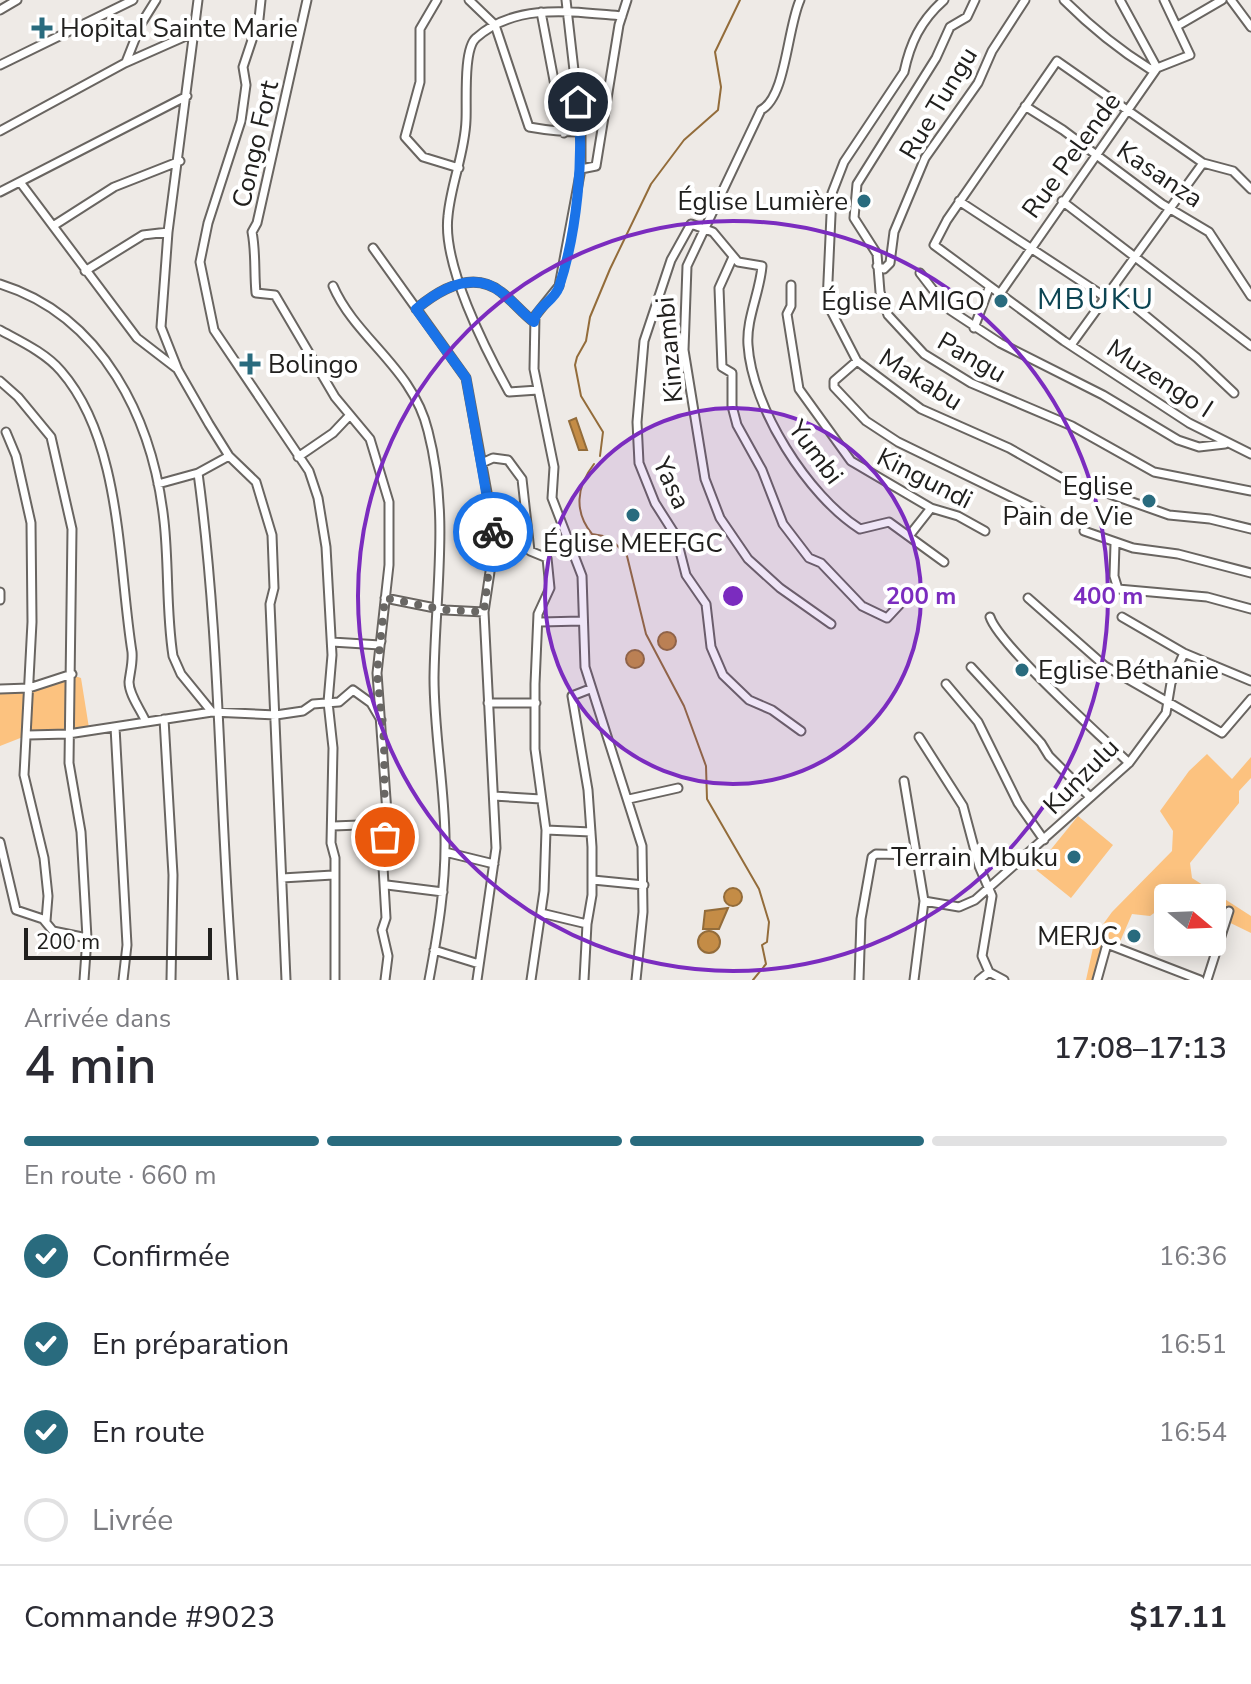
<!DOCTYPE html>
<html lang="fr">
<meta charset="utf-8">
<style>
body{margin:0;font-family:"Nunito Sans",sans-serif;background:#f2f2f3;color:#2b2b33;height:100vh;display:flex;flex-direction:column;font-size:30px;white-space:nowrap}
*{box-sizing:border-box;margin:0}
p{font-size:26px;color:#7c7c81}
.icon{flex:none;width:44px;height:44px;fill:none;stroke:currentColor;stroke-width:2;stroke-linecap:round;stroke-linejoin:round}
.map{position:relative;height:980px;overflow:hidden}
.panel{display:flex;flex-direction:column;background:#fff;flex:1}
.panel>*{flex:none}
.needle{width:52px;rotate:109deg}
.tools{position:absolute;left:1154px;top:884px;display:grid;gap:16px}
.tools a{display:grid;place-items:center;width:72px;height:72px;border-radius:8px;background:#fff;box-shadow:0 4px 20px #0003;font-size:40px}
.scale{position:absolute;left:24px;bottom:20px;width:188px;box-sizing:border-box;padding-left:8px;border:4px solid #21201e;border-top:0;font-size:22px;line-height:28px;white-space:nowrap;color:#21201e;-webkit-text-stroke:6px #fff;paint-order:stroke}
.pin{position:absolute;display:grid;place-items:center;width:68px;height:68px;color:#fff;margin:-34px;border:4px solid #fff;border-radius:50%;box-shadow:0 2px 8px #0007}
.courier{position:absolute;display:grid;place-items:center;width:80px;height:80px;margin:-40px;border:6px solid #1a73e8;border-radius:50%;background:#fff;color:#222;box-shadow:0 2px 10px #0007}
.summary em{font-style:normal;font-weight:600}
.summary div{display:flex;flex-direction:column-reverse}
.summary{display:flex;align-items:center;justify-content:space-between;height:136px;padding:0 24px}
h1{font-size:52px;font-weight:600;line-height:60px}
.bar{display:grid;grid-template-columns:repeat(4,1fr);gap:12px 8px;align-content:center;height:96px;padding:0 24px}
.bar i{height:10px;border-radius:6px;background:#e1e1e2}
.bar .active{background:#296b7e}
.bar p{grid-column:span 4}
.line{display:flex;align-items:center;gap:20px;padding:0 24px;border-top:2px solid #e1e1e2}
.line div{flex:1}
ol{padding:0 24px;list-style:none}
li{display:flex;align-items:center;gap:24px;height:88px}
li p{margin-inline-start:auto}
li .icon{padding:8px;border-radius:50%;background:#296b7e;color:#fff;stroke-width:4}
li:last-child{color:#7c7c81}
li i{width:44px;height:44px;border:4px solid #e1e1e2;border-radius:50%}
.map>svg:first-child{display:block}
.green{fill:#fcc27f}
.water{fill:#c48c46;stroke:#936c3a;stroke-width:2}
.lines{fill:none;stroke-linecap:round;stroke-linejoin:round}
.stream{stroke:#936c3a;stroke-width:2}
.minor-casing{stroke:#696561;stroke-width:11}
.minor{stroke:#fff;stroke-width:7}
.done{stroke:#696764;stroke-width:8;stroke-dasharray:0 14.4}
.route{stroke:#1a73e8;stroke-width:10}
.ring{fill:none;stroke:#7b2cbf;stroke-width:4}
.poi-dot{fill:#296b7e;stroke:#fff;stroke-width:3}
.labels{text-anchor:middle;stroke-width:8;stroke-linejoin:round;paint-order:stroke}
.poi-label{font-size:26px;fill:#21201e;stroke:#fff;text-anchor:end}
.street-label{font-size:26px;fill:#21201e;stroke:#fff}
.quarter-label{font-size:30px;letter-spacing:2px;fill:#0d4553;stroke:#fff}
.centre{fill:#7b2cbf;stroke:#fff;stroke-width:4}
.ring-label{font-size:24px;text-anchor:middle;font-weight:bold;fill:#7b2cbf;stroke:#fff;stroke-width:8;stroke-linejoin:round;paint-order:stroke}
</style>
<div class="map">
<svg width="1251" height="980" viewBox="0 0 1251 980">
<rect width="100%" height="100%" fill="#eeeae6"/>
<path class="green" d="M72,675L81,678L89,728L28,735L0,746V691Z
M1207,754L1232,779L1251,757V778L1239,791V803L1190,863L1192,878L1251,916V933L1212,914V898H1168V903L1150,916L1132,914L1119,944L1105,939L1097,980H1086L1096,934L1112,912L1172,851L1173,831L1160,811L1189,771Z
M1078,816L1113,845L1071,898L1035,869Z"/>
<path class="water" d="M576,418L587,450H579L569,421Z
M658 641a9 9 0 1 1 18 0a9 9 0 1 1-18 0Z
M626 659a9 9 0 1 1 18 0a9 9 0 1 1-18 0Z
M724 897a9 9 0 1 1 18 0a9 9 0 1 1-18 0Z
M728,908L719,929H703L705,911Z
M698 942a11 11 0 1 1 22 0a11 11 0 1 1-22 0Z"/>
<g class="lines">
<path class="stream" d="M600,456L603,432L581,396L575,365L577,357L586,341L590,317L610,269L651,184L684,140L718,110L721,87L715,52L740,0
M594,464C576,487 574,512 592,534L609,537L627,556L646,634L684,706L706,766L707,799L759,889L769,922L767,942L762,945L766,964L753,980"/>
<g class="minor-casing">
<path id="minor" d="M198,0L168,232L161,327L178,370L209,424L229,456L256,482L272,535L274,588L270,604L286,980
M261,0L259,19L243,67L246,85L241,121L208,223L200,262L214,330L309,471L318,498L326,547L332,655L328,702L333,748L331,843L335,858V980
M307,0L257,223L252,232C256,252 254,272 256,293L275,295L335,397L370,439L389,502V565L377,673L387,813L383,867L386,918L382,930L388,956L385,980
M437,0L420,29V82L405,137L423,157L459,168
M469,0L495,25L529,127C546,130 565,132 581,132
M566,0L581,132V169L559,286L535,316L534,369L554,467L552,498L582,576L585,667L642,846L643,912L636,980
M800,0C787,29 786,97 761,110L687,266L684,350L705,479L720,518L748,559L780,588L831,624
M944,0C920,21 910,44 904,72L844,162L832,193L827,303L857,361L921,409L1009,448L1078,487L1104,492L1169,515L1210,519L1251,529
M975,0L967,17L950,27L936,58L857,184L854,218L877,254L880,292L888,315L924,354L971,383L1072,426L1154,472L1251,491
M1064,0C1091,27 1118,49 1150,69L1157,68
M1120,0L1157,68
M1231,0L1251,27
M0,10L17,0
M541,12L564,133
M1179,25L1222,0
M126,62L141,24L156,0
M0,65L133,0
M1025,106L1063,130L1162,204L1209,232L1251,296
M0,131L125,63L195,32
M581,169L596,166L619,25L627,0
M20,182L137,338L176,368
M1251,189L1233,171L1203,163L1057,61L947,220L934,245L1064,341L1189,423L1251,454
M0,192L187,96
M959,201L1105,297
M1062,201L1251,346
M53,226L114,187L180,161
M373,248L466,378L493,525L494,545L484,612L496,848L477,980
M733,257L719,288L722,367L732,373V406L737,425L762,470L783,524L809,558L821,563L862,606L887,618L901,603
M877,266L884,269L890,263L894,232L925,158L978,83L992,51L1025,0
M85,271L143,235L168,232
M920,273L947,308L1000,343L1103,395L1178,440L1199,447L1225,444
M0,284C103,316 153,420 164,521C169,566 166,611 173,656L181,674L212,712
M791,285V306L787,314L799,389L851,461L931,508L958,516L985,531
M333,286C356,339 413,368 428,431C450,516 435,593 434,678C434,731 444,783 445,836C446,885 438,932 429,980
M1112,288L1197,358L1234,393
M999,295L1157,68L1190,55L1164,0
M416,309C440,289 473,270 501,292C513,301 522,313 534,322
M974,328L989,288
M0,330C20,341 46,353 61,371C122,441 118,564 132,652C133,663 130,672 129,682C129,695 141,710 146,722
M1071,345L1203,163
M857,361L834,381V387L866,421L898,442L1046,514
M0,381L18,397L51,437L72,529L69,763L81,832L87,938L84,980
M538,390L509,392C485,349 442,264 448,216C451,183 465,153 466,120C467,103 463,49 476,38C516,2 573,12 622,16
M6,432L16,456L31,523L32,622L24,775L44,858L48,896L46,921
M229,456L198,473C221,642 219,811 233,980
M298,457L333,433L350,415
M482,463L493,458L508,460L522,479L530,551L547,558L550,588L538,614L535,684V749L546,830L544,891L531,980
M158,484L198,473
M1084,531L1133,548L1178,554L1251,573
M909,536L931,508
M1115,544L1114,576L1118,589L1207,597L1251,609
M0,592V600
M385,598L445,610L484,612
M1028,598L1105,666L1222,733L1251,699
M990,617C999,645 1103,738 1129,763
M1122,617L1184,653L1251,681
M541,622L581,621
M332,642L380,645L381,641
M971,667L1041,743L1049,756L1089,796
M946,684L978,722L1018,803L1044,840
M0,689L29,688L72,674
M488,703H536
M164,719L173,875L171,980
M115,727L127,945L123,980
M801,731L772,710L749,700L723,675L711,647L706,604L686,575L676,536L655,503L639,463L637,422L644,341L671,260L691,224L713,232L738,262L762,266C760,292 746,319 748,345C752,408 808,496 860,529L889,522L944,562
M28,735L68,734L212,712L276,715L303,711L313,704L339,702L353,690L371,703L381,720
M919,737L963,806L979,866L992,896L982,956L989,972L1004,980
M904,781L924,901L914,980
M494,796L541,799
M629,799L678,788
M333,826L386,824
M546,830L591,832
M0,842L16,910L43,919L53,931L87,938
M445,852L494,864
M282,878L333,875
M593,880L644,885
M387,885L443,892
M924,901L959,907L975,900L1129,763L1166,713L1171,683L1184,653
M541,913L587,924
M434,950L479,964
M584,980L587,924L592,895V847L588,790L572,696L590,689
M859,980L861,919L872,857L876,854L917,855
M979,980L989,972
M1097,980L1107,944L1200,980
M1207,980L1229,911"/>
</g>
<use href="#minor" class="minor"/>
</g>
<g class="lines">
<path class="done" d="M385,837L384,741L377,673L385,598L445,610L484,612L493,532"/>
<path class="route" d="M493,532L466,378L416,309C440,289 473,270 501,292C513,301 522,313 534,322C536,306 554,302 559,287C577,233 584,158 578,102"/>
</g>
<circle cx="733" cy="596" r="188" fill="#7b2cbf" fill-opacity=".12"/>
<g class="ring">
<circle cx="733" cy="596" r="188"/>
<circle cx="733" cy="596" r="375"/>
</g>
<g class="poi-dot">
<path d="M38 16h8v8h8v8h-8v8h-8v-8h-8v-8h8z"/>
<circle cx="864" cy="201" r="8"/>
<circle cx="1001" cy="301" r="8"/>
<path d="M246 352h8v8h8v8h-8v8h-8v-8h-8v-8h8z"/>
<circle cx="1149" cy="501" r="8"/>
<circle cx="633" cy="515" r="8"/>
<circle cx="1022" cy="670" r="8"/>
<circle cx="1074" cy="857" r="8"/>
<circle cx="1134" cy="936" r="8"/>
</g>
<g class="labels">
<g class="poi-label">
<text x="60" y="37" text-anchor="start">Hopital Sainte Marie</text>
<text x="848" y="210">Église Lumière</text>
<text x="985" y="310">Église AMIGO</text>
<text x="268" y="373" text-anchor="start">Bolingo</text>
<text x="1133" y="495">Eglise<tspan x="1133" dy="30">Pain de Vie</tspan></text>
<text x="633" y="552" text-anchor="middle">Église MEEFGC</text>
<text x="1038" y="679" text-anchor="start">Eglise Béthanie</text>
<text x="1058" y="866">Terrain Mbuku</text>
<text x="1118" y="945">MERJC</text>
</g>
<g class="street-label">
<text transform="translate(938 103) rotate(-59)" y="9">Rue Tungu</text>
<text transform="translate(255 144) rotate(-77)" y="9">Congo Fort</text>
<text transform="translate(1071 155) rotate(-54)" y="9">Rue Pelende</text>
<text transform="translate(1160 174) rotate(34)" y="9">Kasanza</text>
<text transform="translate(669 350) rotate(-95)" y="9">Kinzambi</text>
<text transform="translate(972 357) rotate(30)" y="9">Pangu</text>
<text transform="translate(1160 378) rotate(33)" y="9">Muzengo I</text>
<text transform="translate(921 379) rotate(32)" y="9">Makabu</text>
<text transform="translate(816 452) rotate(53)" y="9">Yumbi</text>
<text transform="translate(925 478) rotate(27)" y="9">Kingundi</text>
<text transform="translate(672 483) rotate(65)" y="9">Yasa</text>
<text transform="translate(1081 776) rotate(-45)" y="9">Kunzulu</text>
</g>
<g class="quarter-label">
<text x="1096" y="309">MBUKU</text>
</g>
</g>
<circle cx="733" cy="596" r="12" class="centre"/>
<g class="ring-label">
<text x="921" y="604">200 m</text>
<text x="1108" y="604">400 m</text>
</g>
</svg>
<div class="tools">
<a><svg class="needle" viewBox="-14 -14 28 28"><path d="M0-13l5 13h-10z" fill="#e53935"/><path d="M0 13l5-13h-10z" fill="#7c7c81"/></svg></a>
</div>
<div class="scale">200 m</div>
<div class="pin" style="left:385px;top:837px;background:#ea580c"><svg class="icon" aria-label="bag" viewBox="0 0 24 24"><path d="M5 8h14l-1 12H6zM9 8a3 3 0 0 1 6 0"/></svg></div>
<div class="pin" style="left:578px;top:102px;background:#1f2937"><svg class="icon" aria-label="home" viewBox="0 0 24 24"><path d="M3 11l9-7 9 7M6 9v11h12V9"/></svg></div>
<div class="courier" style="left:493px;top:532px"><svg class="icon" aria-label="bike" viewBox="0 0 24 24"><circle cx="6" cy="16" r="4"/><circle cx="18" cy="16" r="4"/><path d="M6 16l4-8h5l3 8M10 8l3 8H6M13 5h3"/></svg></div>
</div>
<section class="panel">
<div class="summary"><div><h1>4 min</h1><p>Arrivée dans</p></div><em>17:08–17:13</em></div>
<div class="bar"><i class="active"></i><i class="active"></i><i class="active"></i><i></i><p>En route · 660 m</p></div>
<ol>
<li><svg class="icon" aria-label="check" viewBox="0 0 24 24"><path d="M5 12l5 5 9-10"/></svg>Confirmée<p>16:36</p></li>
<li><svg class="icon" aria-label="check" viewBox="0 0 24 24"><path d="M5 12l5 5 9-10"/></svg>En préparation<p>16:51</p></li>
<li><svg class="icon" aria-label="check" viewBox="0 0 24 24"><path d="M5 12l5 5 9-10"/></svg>En route<p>16:54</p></li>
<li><i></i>Livrée</li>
</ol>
<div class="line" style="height:104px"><div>Commande #9023</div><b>$17.11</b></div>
</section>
